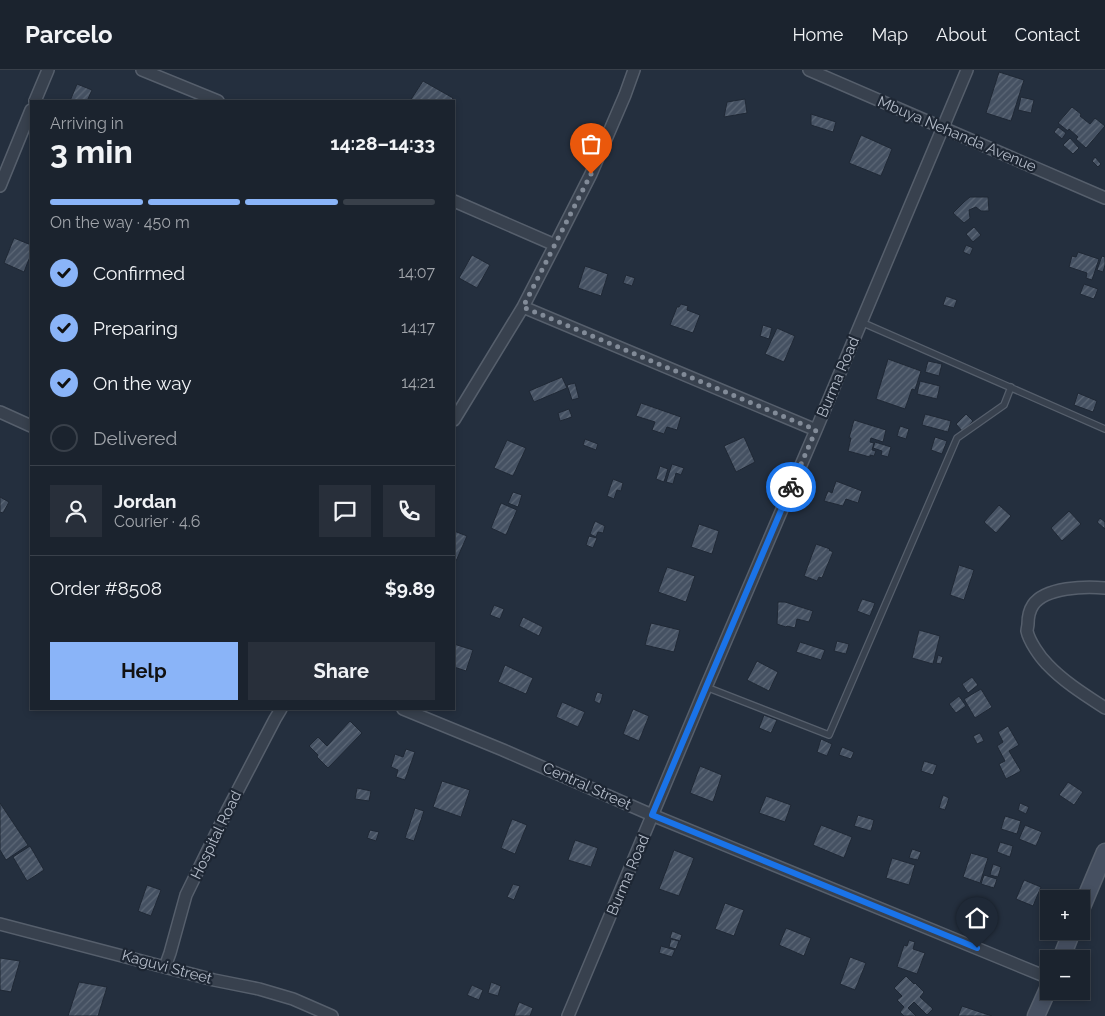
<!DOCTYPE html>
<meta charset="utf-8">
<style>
body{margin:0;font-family:Raleway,sans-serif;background:#282f3a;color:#f1f3f6;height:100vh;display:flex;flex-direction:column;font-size:19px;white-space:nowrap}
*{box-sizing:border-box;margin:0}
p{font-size:16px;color:#a0a4aa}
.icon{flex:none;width:28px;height:28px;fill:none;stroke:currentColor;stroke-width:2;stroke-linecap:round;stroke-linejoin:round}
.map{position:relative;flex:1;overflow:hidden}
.sheet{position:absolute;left:30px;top:30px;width:425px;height:610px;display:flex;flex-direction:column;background:#1b232e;border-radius:0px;box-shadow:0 2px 8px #0003,0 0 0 1px #39404a}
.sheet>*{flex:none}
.tools{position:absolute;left:1040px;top:820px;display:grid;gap:10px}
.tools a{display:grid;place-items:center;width:50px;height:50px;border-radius:0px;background:#1b232e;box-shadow:0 2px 8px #0003,0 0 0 1px #39404a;font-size:25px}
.pin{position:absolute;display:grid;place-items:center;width:42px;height:42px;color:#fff;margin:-51px -21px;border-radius:50% 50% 50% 0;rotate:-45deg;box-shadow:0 0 5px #0007}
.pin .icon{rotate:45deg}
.courier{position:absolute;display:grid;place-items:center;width:50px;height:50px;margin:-25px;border:4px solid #1a73e8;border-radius:50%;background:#fff;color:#222;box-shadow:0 1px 6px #0007}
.overview em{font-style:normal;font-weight:700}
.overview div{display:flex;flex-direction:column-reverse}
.overview{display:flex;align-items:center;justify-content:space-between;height:85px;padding:0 20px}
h1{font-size:32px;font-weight:700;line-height:38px}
.bar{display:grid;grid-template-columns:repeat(4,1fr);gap:8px 5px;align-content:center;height:60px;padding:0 20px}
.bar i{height:6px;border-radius:4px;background:#39404a}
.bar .current{background:#8ab4f8}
.bar p{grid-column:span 4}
.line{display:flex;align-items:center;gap:12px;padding:0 20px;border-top:1px solid #39404a}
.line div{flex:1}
.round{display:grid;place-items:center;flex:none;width:52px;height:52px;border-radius:0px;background:#282f3a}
ol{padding:0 20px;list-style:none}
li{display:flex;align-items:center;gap:15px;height:55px}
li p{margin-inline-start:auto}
li .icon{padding:5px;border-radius:50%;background:#8ab4f8;color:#111;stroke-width:4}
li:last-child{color:#a0a4aa}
li i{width:28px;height:28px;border:2px solid #39404a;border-radius:50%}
.cta{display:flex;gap:10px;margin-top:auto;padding:10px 20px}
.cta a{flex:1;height:58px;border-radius:0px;background:#8ab4f8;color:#111;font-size:20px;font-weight:700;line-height:58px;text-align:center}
.cta a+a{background:#282f3a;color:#f1f3f6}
header{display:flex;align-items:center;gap:30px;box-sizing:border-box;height:70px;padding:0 25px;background:#1b232e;border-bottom:1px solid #39404a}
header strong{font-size:24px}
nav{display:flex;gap:28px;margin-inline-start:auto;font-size:18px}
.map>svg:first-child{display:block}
.building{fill:url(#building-hatch);stroke:#1f2835}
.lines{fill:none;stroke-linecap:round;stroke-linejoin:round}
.service-casing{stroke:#565f6c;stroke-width:8}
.minor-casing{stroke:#565f6c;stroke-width:14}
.secondary-casing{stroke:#565f6c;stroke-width:19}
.service{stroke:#38414e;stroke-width:5.5}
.minor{stroke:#38414e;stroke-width:11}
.secondary{stroke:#465061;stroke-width:16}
.done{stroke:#828b98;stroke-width:5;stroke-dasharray:0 9}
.route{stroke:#1a73e8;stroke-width:6}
.labels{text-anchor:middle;stroke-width:4.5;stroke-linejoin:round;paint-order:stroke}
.street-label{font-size:15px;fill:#b4bcc9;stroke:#1d2633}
</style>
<header>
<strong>Parcelo</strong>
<nav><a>Home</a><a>Map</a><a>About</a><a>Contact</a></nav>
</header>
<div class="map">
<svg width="1105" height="946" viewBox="0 0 1105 946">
<defs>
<pattern id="building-hatch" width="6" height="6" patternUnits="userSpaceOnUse" patternTransform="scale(1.25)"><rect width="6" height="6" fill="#455162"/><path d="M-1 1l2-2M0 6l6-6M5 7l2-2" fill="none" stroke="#5d6877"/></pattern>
</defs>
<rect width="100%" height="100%" fill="#242f3e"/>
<path class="building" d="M999,2L1024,10L1011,51L986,43Z
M423,11L453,28L451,31H410Z
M77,14L92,20L87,31H70Z
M1021,27L1034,30L1031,43L1018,40Z
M745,29L747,43L724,47L727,32Z
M1072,37L1081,44L1080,46L1090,54L1095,48L1105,56L1086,78L1076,69L1078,67L1069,59L1068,61L1058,53Z
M811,44L836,52L833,62L811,55Z
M1058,57L1066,63L1062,69L1054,62Z
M861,65L892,79L881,106L849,93Z
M1070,68L1079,78L1073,84L1063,75Z
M1095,87L1101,94L1098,97L1092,91Z
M970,127H988L989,141H981L976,137L969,140L970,148L964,153L953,143L964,132Z
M974,157L981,165L973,172L966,164Z
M14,168L31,175V184L24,202L4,193Z
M966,175L973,178L970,185L963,182Z
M1078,182L1099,189L1092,210L1086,208L1087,203L1069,197L1072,186L1076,187Z
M472,185L490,195L477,218L459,208Z
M1102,186L1105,187V195L1103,202L1097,200Z
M585,196L608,204L601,226L578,218Z
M626,205L635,208L632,216L623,213Z
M1084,214L1098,219L1094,229L1080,224Z
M946,226L957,230L954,238L943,235Z
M681,234L688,236L687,240L700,245L693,263L670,255L677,237H679Z
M763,255L772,258L769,269L760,266Z
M777,258L795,266L784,292L765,284Z
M888,289L921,301L915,320L912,319L905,339L876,329Z
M928,291L942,294L939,306L925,302Z
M562,307L567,318L534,332L529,321Z
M920,311L940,316L937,329L917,324Z
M575,313L579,328L572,330L567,315Z
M1078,323L1097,331L1093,342L1074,335Z
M641,333L681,347L677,360L667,357L664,364L652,360L655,352L636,346Z
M569,339L572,347L560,351L558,343Z
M925,344L951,351L948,362L922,355Z
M966,344L973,351L963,362L956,354Z
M854,350L886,360L883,372L871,368L870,372L874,373L872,380L876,381L874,386L870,385V387L848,381L851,368H849Z
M900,356L909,359L906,369L897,366Z
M744,367L755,392L736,402L724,376Z
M935,367L947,371L942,384L931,380Z
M585,369L598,374L596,380L583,375Z
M507,370L526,378L513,406L494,398Z
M875,372L891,377L888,387L881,385L882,381L873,378Z
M672,394L684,398L681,405L676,403L673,414L666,412Z
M660,396L668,399L664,412L656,409Z
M613,409L623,413L621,421L617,420L614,429L607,426Z
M836,411L862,421L858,433L846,429L843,436L824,431L828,421L832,423Z
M513,422L522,425L518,437L508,433Z
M0,427L9,432L3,443L0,442Z
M501,433L517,440L506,465L491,458Z
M999,435L1011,446L996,463L984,452Z
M1069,441L1081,454L1062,471L1051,458Z
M1100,448L1105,452V459L1097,452Z
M595,451L605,456L603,463L598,462L596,467L590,464Z
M699,454L719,461L712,484L691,477Z
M454,461L467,466L456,491L454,490Z
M589,466L597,468L593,478L586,475Z
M816,474L830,479L829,480L833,482L822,508L819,507L817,511L804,506Z
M959,495L974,500L964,530L950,525Z
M667,497L695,506L686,532L658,522Z
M862,529L875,533L870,546L857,541Z
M778,532H785L813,541L809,552L797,549L795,558L787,556L786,557L777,554Z
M494,535L504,539L500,549L490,545Z
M523,547L543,557L539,566L519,556Z
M651,553L680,560L674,582L645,575Z
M919,560L940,566L933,594L912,588Z
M837,571L849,574L846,584L834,581Z
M800,572L825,580L821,590L796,582Z
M454,574L473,580L466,601L454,597Z
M938,585L943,587L941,594L936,593Z
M757,591L778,602L769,621L747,610Z
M505,595L533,608L526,624L498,612Z
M972,607L978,615L968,623L962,614Z
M981,619L992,637L975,648L964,629Z
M597,622L603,624L600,634L594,631Z
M959,626L966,636L956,643L949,634Z
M562,632L585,642L578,657L556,647Z
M633,639L649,646L639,671L623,664Z
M764,645L777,650L771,663L759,658Z
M350,651L362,663L328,698L317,687L318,685L309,676L318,667L327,676Z
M1008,656L1019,675L1009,681L1021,701L1006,709L999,694L1005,691L997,676L1003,672L998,662Z
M980,663L984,671L977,674L973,666Z
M821,669L832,674L827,686L817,682Z
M842,677L854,682L851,689L839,685Z
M406,679L415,682L405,710L396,707L398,700L391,697L395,684L403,687Z
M924,691L937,695L933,705L921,701Z
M700,696L722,705L713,732L690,723Z
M442,711L470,720L461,747L433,737Z
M1068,712L1083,722L1074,735L1059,725Z
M357,718L371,721L369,731L355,729Z
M943,725L949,728L945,740L939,738Z
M766,726L791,735L785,752L759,743Z
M0,733L28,775L6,790L0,780Z
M1020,733L1029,737L1026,744L1018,740Z
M415,738L424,741L414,771L405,768Z
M858,745L874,750L871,761L854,756Z
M1005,746L1021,751L1017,764L1001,759Z
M512,749L527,755L515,784L501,778Z
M821,755L852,767L844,788L813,775Z
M1025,755L1042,762L1036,776L1019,769Z
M370,760L379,762L376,771L367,768Z
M575,770L598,778L591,797L568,790Z
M1000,772L1013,776L1010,787L997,782Z
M30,776L44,800L27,811L13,787Z
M912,779L921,782L918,790L909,788Z
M674,780L694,788L679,826L659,819Z
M971,783L988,788L980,813L963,807Z
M892,788L915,795L909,815L886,808Z
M993,794L1001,797L998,807L990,805Z
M984,805L997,809L994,818L981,814Z
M1024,810L1041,817L1033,836L1016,829Z
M513,814L520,816L514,830L507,827Z
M147,815L161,820L151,846L138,841Z
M725,833L744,840L734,866L715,859Z
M786,858L811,868L804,886L779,875Z
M672,861L682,865L680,871L670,868Z
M671,869L679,871L676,879L669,877Z
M909,870L915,872L913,879L925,883L917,904L897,897L904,875L907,876Z
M661,876L675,880L672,887L659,883Z
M850,887L866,893L855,920L840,914Z
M0,888L20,891L11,922L0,920Z
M906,906L914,914L915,913L924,922L920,927L933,939L927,945L914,932L908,938L916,946H904L900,942L904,937L897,930L902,926L894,918Z
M79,912L107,917L98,946H68Z
M491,912L501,916L498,926L488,923Z
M472,915L483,920L479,930L467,925Z
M519,932L533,938L530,946H514Z
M962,936L992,946H958Z"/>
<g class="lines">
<g class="service-casing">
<path id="service" d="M861,252L1105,359
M706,617L829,665L957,368L1004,335L1011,317"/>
</g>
<g class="minor-casing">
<path id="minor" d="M142,0L218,31
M809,0L1105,128
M35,31L48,0
M0,116L31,40
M454,131L555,175
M523,237L816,360
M0,342L31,356
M454,350L523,237L555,175L591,104L625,25L634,0
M1105,518C1086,516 1045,517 1033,535C1029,541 1028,547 1028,554C1028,556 1027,559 1027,561C1029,571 1040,587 1047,594C1064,612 1085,625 1105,638
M403,639L503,680L652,745L1049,908
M0,854L214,910L259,919L293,929L332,946
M165,897L170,883L186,825L227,741L275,649L281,639
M568,946L706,617L816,360L967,0"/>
</g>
<g class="secondary-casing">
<path id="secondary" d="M1081,839L1105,782
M1061,889L1072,861
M1036,946L1049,917"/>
</g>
<use href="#service" class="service"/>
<use href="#minor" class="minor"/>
<use href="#secondary" class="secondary"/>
</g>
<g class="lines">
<path class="done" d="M591,104L523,237L816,360L791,417"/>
<path class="route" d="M791,417L706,617L652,745L977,878"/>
</g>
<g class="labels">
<g class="street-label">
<text transform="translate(957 64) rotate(23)" y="5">Mbuya Nehanda Avenue</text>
<text transform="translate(838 307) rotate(-67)" y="5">Burma Road</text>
<text transform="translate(587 716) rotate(24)" y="5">Central Street</text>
<text transform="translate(216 765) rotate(-64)" y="5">Hospital Road</text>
<text transform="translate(628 805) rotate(-67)" y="5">Burma Road</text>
<text transform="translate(167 897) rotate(15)" y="5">Kaguvi Street</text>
</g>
</g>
</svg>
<div class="tools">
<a>+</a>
<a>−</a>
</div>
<div class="pin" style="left:591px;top:104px;background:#ea580c"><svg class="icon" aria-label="bag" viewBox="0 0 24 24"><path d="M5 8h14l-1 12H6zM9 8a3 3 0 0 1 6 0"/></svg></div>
<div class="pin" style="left:977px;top:878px;background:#1f2937"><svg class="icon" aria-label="home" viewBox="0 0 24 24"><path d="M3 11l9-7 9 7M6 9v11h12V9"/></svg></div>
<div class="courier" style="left:791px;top:417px"><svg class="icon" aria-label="bike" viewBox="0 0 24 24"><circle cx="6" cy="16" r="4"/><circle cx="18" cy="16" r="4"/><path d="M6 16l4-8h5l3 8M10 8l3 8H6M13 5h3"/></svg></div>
<section class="sheet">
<div class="overview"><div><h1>3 min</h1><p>Arriving in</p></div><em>14:28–14:33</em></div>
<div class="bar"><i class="current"></i><i class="current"></i><i class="current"></i><i></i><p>On the way · 450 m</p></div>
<ol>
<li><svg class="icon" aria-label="check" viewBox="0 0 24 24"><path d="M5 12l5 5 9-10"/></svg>Confirmed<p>14:07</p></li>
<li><svg class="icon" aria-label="check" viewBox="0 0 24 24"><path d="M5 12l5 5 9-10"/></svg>Preparing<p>14:17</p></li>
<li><svg class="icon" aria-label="check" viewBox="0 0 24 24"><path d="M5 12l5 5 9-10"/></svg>On the way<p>14:21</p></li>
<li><i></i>Delivered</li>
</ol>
<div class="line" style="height:90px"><a class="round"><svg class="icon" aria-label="person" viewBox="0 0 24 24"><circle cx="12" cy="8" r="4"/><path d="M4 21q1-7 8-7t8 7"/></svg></a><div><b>Jordan</b><p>Courier · 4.6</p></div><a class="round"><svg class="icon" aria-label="chat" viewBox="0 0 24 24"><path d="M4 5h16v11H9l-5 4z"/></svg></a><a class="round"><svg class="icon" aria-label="phone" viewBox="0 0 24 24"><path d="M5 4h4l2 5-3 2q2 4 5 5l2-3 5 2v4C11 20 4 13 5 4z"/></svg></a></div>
<div class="line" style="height:65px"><div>Order #8508</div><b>$9.89</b></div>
<div class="cta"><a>Help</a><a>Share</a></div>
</section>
</div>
